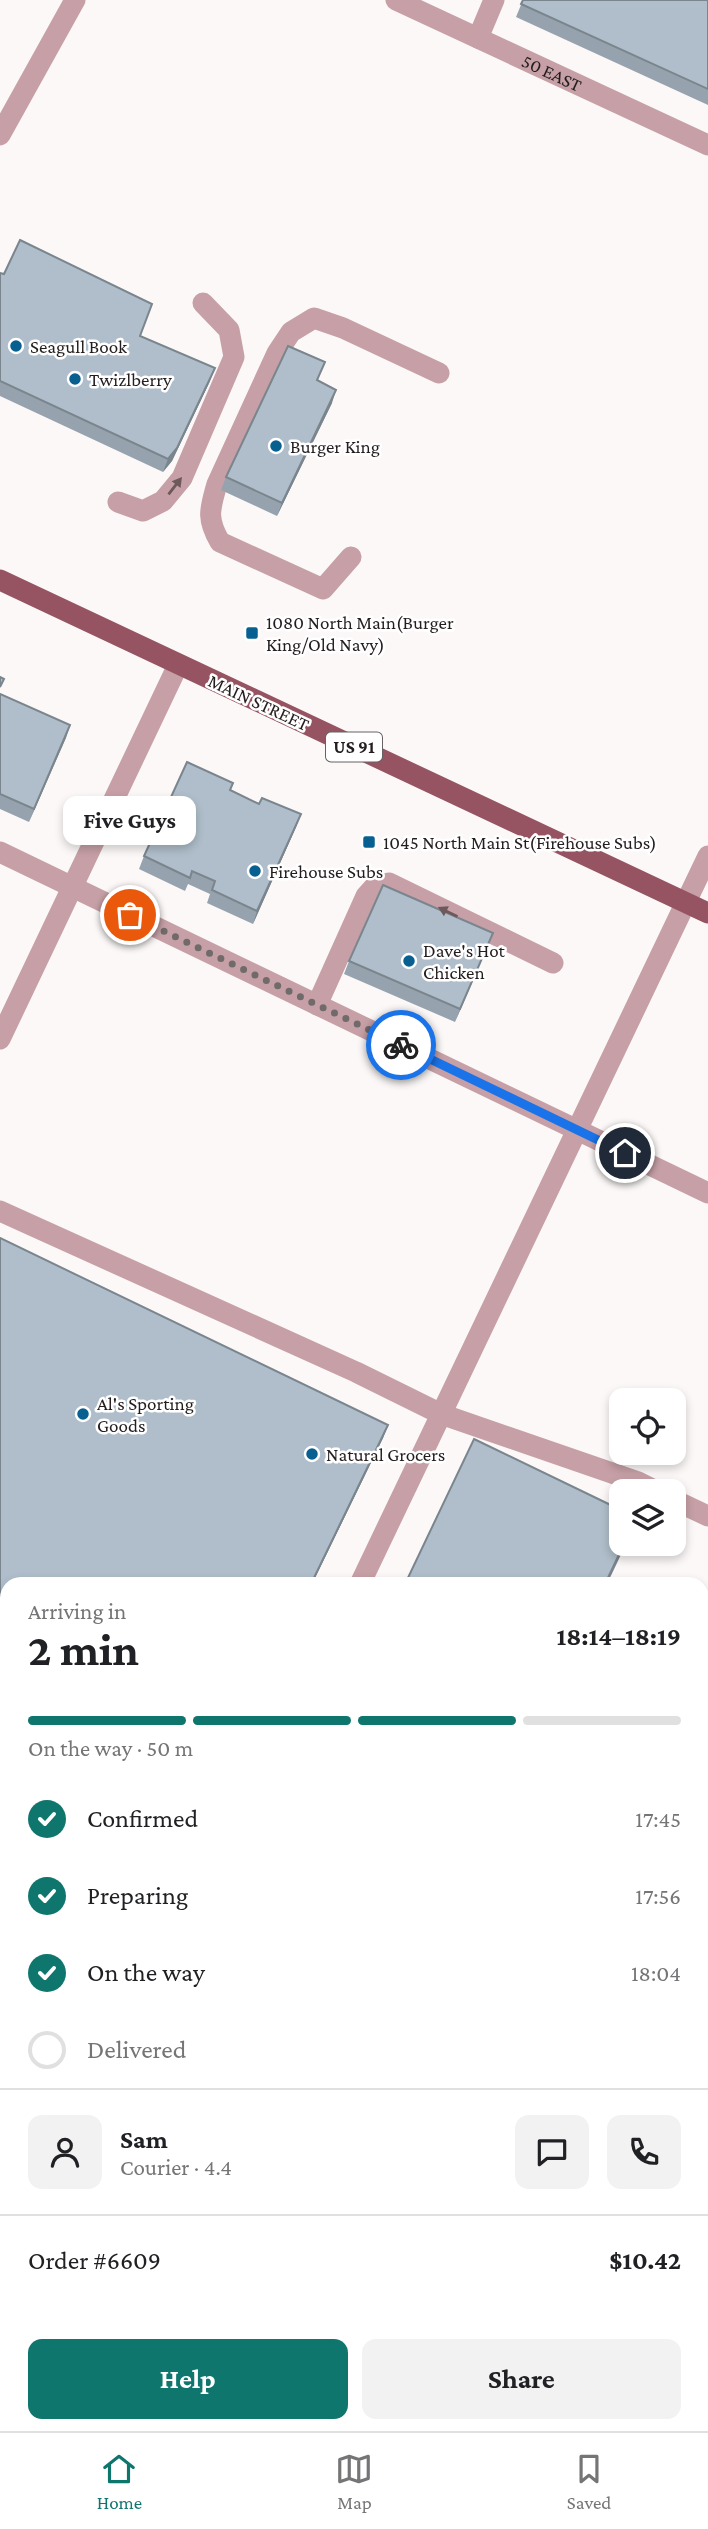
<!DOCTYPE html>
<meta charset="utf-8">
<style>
body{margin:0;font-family:"Crimson Pro",serif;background:#f2f2f2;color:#202124;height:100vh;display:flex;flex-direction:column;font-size:26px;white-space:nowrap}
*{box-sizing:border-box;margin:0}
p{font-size:23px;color:#757577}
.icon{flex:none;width:38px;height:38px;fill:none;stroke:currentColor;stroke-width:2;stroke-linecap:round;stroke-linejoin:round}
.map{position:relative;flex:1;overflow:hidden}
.details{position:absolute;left:0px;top:1577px;width:709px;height:856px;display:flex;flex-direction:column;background:#fff;border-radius:21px 21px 0 0;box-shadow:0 4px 10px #0003}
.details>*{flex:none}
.buttons{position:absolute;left:609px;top:1388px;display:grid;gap:14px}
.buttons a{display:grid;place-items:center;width:77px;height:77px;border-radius:14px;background:#fff;box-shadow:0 4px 10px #0003;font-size:35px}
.pin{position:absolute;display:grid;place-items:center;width:60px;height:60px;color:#fff;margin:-30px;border:4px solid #fff;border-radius:50%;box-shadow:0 2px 7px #0007}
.courier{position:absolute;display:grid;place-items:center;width:70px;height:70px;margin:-35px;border:5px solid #1a73e8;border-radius:50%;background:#fff;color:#222;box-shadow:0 2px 9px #0007}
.bubble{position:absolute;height:49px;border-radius:14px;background:#fff;box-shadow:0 4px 10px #0003;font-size:23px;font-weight:700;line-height:49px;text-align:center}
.head em{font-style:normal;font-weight:700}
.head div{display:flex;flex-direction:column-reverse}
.head{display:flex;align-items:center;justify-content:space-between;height:119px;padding:0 28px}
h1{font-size:46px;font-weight:700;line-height:52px}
.bar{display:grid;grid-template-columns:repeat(4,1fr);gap:10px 7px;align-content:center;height:84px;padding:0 28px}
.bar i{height:9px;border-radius:5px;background:#e0e0e0}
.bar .current{background:#0f766e}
.bar p{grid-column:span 4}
.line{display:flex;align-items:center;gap:18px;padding:0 28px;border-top:2px solid #e0e0e0}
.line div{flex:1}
.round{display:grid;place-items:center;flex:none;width:74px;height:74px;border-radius:14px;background:#f2f2f2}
ol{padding:0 28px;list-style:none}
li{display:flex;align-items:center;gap:21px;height:77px}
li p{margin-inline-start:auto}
li .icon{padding:7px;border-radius:50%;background:#0f766e;color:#fff;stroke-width:4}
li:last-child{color:#757577}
li i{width:38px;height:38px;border:4px solid #e0e0e0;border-radius:50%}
.action{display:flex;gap:14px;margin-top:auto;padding:14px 28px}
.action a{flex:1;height:80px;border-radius:14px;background:#0f766e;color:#fff;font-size:28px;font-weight:700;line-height:80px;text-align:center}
.action a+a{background:#f2f2f2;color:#202124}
.tab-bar{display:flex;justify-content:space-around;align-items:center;height:98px;border-top:2px solid #e0e0e0;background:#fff;font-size:19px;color:#757577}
.tab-bar a{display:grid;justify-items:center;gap:4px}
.tab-bar .current{color:#0f766e}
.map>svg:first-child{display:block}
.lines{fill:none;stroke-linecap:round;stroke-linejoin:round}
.lane{stroke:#c6a0a6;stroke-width:21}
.street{stroke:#c6a0a6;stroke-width:21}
.secondary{stroke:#ab747e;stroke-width:21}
.primary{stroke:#965462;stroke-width:21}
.wall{fill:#96a3ae}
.shaded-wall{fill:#7a858d}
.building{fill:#afbeca;stroke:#7a858d;stroke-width:2}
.oneway{fill:#6d585b}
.done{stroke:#706a6a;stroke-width:7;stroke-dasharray:0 12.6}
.route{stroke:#1a73e8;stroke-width:9}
.poi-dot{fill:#086091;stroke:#fff;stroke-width:2.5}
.labels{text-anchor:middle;stroke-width:5;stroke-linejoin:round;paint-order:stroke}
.shield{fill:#fff;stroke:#666162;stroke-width:2}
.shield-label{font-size:18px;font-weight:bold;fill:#241d1e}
.street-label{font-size:19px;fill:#241d1e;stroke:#fff}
.poi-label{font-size:19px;fill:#241d1e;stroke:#fff;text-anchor:start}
</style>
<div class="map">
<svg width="708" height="2431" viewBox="0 0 708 2431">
<rect width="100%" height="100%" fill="#fcf8f8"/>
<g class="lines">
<g class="lane">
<path id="s1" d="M396,0L708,145"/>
<path d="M478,38L494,0"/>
<path d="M0,135L75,0"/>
<path d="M118,502L143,511L163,501L182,478L234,357L229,330L203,303"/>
<path d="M351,557L323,589L220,542C206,518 210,509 217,484L277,353L291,332L314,318L343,328L439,373"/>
<path d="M0,852L708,1193"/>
<path d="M317,1005L366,896L375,886L389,883L553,963"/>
<path d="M0,1039L178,665"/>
<path d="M0,1211L356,1372L441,1414L638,1482L656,1491"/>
<path d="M674,1500L708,1516"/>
<path d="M360,1584L708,856"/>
<path d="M0,1719L7,1722"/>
<path d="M0,1974L7,1977"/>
<path d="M0,2402L7,2387"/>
<path d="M256,2431L258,2426"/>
</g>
<path class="street" d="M702,2042L708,2045"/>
<path class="secondary" d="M702,1945L708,1932
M474,2431L476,2426"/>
<path class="primary" d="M0,580L708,913"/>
</g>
<path class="wall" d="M523,0H708V105L516,17Z
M0,273L140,336L210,381L172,461L163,472L0,396Z
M318,381L332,403L277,516L221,490L226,477Z
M0,694L70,725L29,822L0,809Z
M259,804L301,814L296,827L253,924L207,903L210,894L188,884L185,891L139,869L144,856Z
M493,933L455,1022L344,974L349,961Z
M0,1238L388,1425L383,1438L312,1584H7V1679L0,1692Z
M7,1895V1909L2,1907Z
M708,2113V2255L704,2253L702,2259V2127Z
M0,2179L7,2182V2284L2,2281L0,2285Z
M0,2426H99L97,2431H0Z
M668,2426H702L708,2431H666Z"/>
<path class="shaded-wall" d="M215,368L210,381L172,461L163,472L168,459Z
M336,390L332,403L277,516L282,503Z
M70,725L66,738L29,822L34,809Z
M301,814L296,827L253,924L257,911Z
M493,933L488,946L455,1022L460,1009Z
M388,1425L383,1438L312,1584H311Z
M624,1544H626L607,1584H605Z"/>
<path class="building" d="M523,0H708V89L521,4Z
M20,240L152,304L140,336L215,368L177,448L168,459L0,381V273L4,274Z
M288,346L325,362L317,380L336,390L282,503L226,477Z
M0,677L4,679L0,687Z
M0,694L70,725L34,809L0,794Z
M187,762L233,783L230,790L259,804L262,798L301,814L257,911L212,890L215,881L192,871L190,878L144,856Z
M383,885L493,933L460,1009L349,961Z
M0,1238L388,1425L311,1584H7V1675L5,1679L0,1677Z
M474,1439L621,1510V1544H624L605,1584H405Z
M0,2031L4,2033L0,2041Z
M708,2113V2241L702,2239V2127Z
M0,2179L7,2182V2273L5,2272L0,2283Z
M0,2294L7,2298V2344L0,2359Z
M702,2370L708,2373V2431H683L671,2426H702Z
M7,2412V2426H98L96,2431H11L0,2426Z
M155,2426H249L246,2431H153Z
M286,2426H380L377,2431H283Z"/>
<defs><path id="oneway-solid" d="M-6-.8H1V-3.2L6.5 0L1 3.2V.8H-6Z" transform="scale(1.75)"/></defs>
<g class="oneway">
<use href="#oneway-solid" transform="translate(175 486) rotate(-52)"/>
<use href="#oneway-solid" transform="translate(448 912) rotate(-154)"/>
</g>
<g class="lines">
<path class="done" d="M130,915L401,1045"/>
<path class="route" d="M401,1045L625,1153"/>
</g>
<g class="poi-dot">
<circle cx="16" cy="346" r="7"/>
<circle cx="75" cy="379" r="7"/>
<circle cx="276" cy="446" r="7"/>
<rect x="245" y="626" width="14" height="14" rx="3.5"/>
<rect x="362" y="835" width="14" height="14" rx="3.5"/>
<circle cx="255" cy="871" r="7"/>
<circle cx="409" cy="961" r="7"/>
<circle cx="83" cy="1414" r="7"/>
<circle cx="312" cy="1454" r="7"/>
</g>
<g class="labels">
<rect class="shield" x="326" y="732.5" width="56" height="29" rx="5"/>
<g class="shield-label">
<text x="354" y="753">US 91</text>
</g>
<g class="street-label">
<text dy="7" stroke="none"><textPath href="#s1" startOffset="172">50 EAST</textPath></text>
<text transform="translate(259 702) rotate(25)" y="7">MAIN STREET</text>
</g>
<g class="poi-label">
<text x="30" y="353">Seagull Book</text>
<text x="89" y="386">Twizlberry</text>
<text x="290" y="453">Burger King</text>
<text x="266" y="629">1080 North Main(Burger<tspan x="266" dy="22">King/Old Navy)</tspan></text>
<text x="383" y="849">1045 North Main St(Firehouse Subs)</text>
<text x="269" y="878">Firehouse Subs</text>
<text x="423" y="957">Dave's Hot<tspan x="423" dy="22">Chicken</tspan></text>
<text x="97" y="1410">Al's Sporting<tspan x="97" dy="22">Goods</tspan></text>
<text x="326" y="1461">Natural Grocers</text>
</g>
</g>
</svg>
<div class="buttons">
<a><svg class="icon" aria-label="locate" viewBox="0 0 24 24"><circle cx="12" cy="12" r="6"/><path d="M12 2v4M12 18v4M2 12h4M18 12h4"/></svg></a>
<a><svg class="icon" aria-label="layers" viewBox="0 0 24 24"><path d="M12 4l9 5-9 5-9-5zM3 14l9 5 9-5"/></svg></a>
</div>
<div class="pin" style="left:130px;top:915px;background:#ea580c"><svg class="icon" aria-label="bag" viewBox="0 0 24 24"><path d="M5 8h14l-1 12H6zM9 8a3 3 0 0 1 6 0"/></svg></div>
<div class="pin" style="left:625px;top:1153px;background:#1f2937"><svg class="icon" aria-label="home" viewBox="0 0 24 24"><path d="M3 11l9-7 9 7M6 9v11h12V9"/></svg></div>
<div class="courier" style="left:401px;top:1045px"><svg class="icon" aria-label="bike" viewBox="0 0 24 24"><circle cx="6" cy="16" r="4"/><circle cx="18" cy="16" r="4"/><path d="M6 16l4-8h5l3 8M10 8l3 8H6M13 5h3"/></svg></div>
<div class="bubble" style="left:63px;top:796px;width:133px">Five Guys</div>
<section class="details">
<div class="head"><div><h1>2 min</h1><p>Arriving in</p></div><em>18:14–18:19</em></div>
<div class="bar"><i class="current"></i><i class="current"></i><i class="current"></i><i></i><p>On the way · 50 m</p></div>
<ol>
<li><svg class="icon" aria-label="check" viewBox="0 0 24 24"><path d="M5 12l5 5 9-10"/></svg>Confirmed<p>17:45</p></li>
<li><svg class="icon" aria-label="check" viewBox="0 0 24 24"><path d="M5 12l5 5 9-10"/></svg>Preparing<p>17:56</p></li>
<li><svg class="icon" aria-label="check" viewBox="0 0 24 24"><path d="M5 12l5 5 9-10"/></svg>On the way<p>18:04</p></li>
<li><i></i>Delivered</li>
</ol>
<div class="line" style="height:126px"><a class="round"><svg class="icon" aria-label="person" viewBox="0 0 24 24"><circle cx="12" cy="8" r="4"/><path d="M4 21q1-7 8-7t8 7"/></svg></a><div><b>Sam</b><p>Courier · 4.4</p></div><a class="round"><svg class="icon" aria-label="chat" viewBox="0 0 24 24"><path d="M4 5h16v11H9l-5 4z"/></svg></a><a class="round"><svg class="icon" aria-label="phone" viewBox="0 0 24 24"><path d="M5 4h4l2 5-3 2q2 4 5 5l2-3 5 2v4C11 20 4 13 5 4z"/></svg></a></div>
<div class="line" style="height:91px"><div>Order #6609</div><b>$10.42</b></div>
<div class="action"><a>Help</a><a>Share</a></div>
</section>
</div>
<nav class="tab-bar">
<a class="current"><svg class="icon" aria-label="home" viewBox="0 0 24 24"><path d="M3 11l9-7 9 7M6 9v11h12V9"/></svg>Home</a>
<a><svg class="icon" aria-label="map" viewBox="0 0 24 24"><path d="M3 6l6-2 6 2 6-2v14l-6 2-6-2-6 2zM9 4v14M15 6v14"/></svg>Map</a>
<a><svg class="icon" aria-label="saved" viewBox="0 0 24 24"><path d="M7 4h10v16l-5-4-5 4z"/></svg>Saved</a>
</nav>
